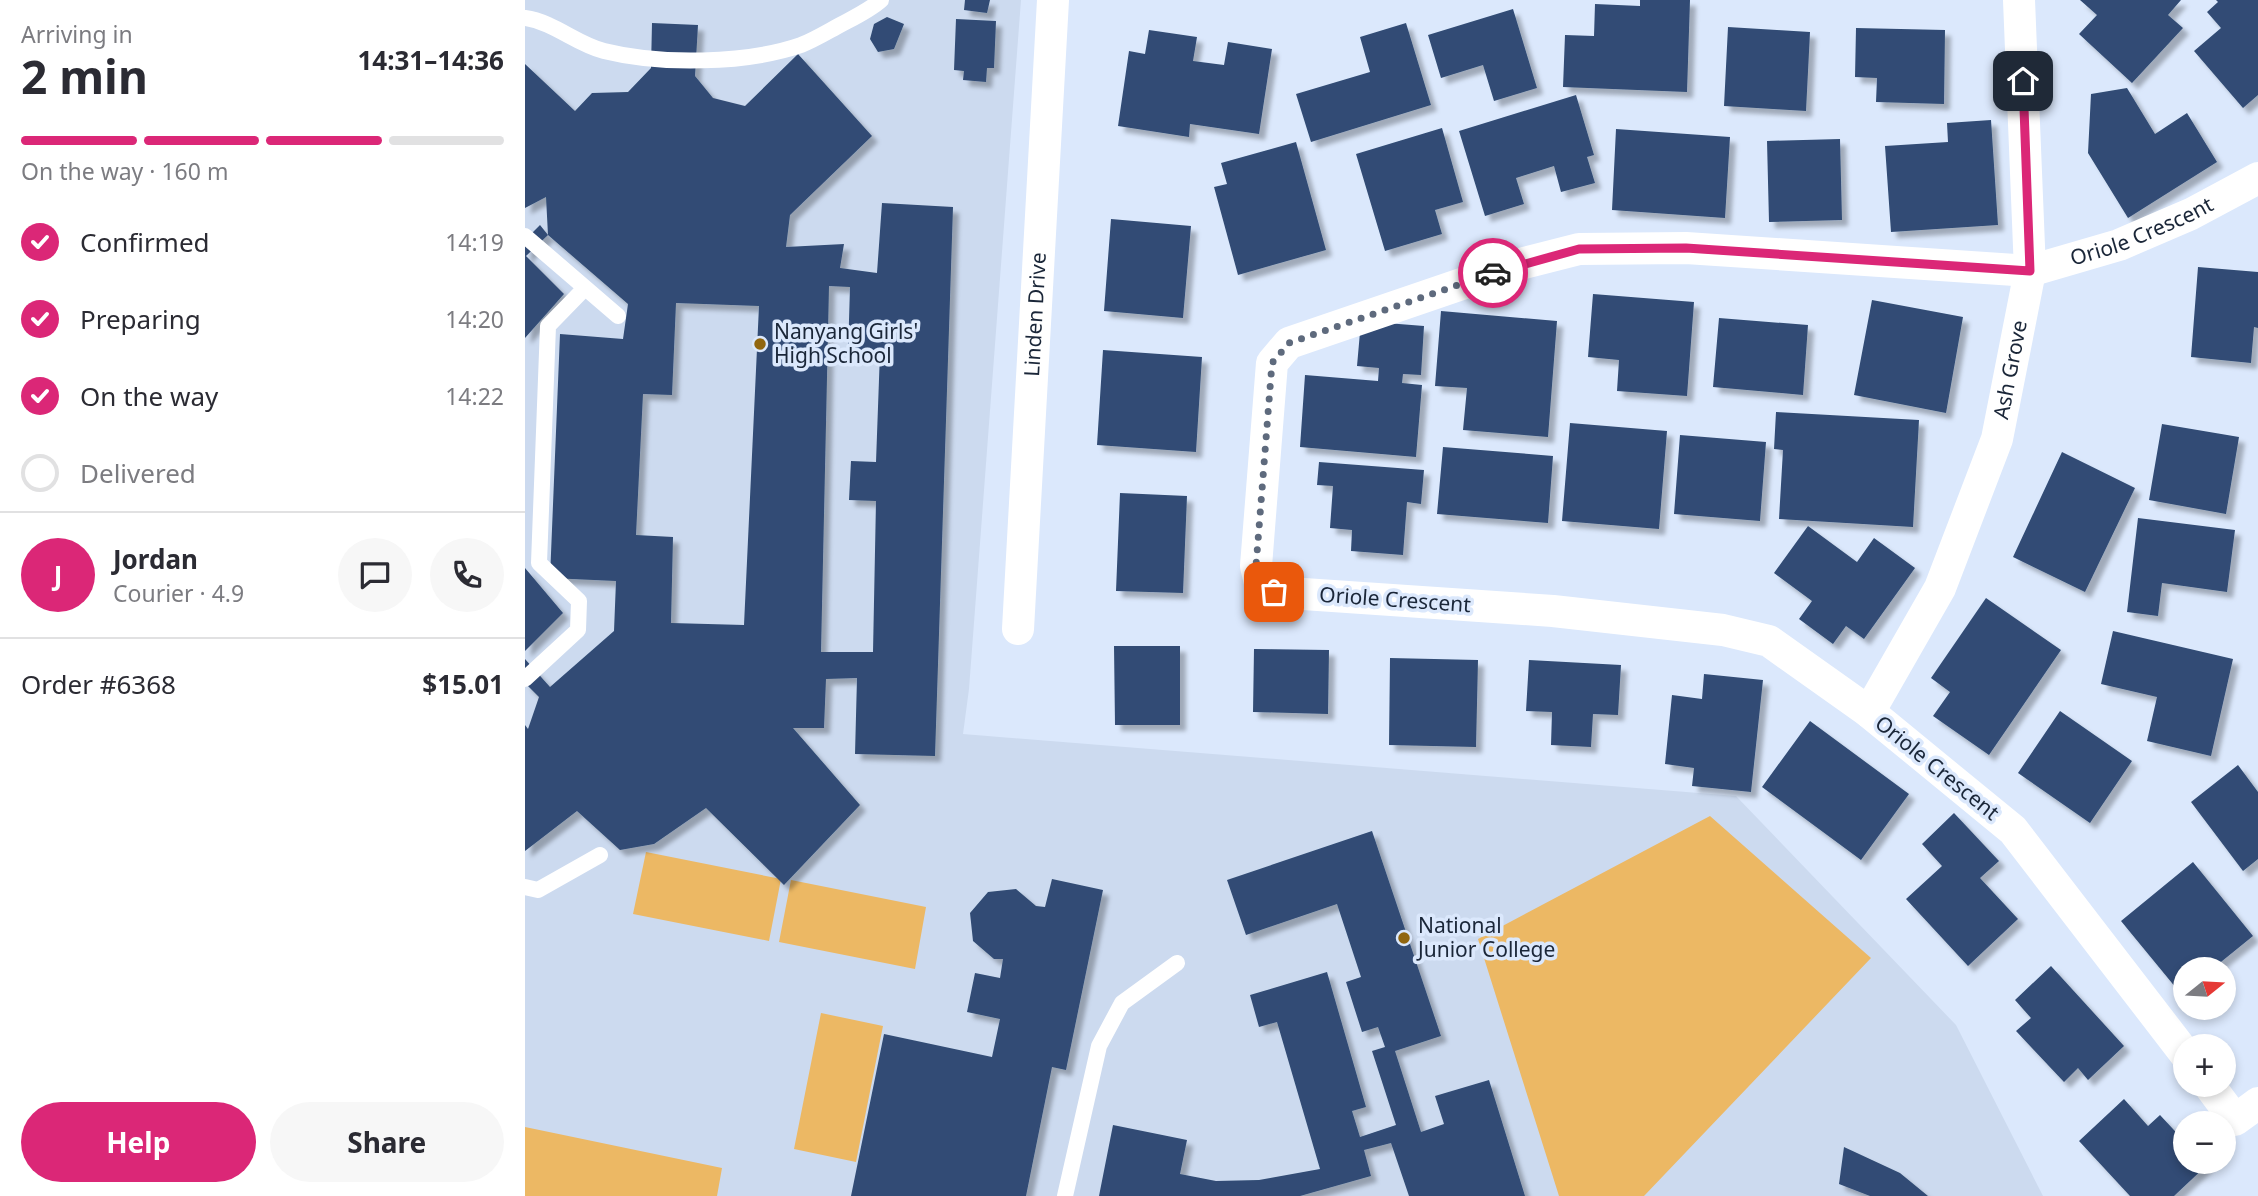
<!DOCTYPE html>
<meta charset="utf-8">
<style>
body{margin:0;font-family:"Noto Sans",sans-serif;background:#f7f7f7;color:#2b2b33;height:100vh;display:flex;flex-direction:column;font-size:26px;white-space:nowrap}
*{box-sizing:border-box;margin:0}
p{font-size:23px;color:#7c7c81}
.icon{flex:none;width:38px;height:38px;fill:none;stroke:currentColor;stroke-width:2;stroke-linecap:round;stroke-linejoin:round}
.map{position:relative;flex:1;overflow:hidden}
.drawer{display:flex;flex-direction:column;background:#fff;width:525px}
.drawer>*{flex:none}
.needle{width:46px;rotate:72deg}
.controls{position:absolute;left:1648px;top:957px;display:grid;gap:14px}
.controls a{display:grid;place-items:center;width:63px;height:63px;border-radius:50%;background:#fff;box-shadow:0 4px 10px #0003;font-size:35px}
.pin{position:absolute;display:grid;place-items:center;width:60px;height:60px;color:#fff;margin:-30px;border-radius:14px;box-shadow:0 4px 10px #0006}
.courier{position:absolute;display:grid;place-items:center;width:70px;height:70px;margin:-35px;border:5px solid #db2777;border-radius:50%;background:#fff;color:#222;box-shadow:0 2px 9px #0007}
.head em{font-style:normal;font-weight:700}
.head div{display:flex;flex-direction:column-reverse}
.head{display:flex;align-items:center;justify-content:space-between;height:119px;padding:0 21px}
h1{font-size:46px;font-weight:700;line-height:52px}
.bar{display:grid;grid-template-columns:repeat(4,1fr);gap:10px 7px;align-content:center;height:84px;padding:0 21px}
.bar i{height:9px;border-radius:5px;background:#e1e1e2}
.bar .active{background:#db2777}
.bar p{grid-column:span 4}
.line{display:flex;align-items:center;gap:18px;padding:0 21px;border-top:2px solid #e1e1e2}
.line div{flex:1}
.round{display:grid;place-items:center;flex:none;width:74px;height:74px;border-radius:37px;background:#f7f7f7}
ol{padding:0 21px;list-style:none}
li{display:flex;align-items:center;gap:21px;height:77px}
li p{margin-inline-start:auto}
li .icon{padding:7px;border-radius:50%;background:#db2777;color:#fff;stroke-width:4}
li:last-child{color:#7c7c81}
li i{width:38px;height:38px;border:4px solid #e1e1e2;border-radius:50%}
.action{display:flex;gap:14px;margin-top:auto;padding:14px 21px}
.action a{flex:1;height:80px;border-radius:42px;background:#db2777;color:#fff;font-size:28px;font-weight:700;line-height:80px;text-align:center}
.action a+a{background:#f7f7f7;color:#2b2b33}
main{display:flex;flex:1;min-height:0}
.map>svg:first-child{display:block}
.built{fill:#ccdaef}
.green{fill:#ecb864}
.building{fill:#314c74;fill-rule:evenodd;filter:url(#shadow)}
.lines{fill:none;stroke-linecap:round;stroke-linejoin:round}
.lane{stroke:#fff;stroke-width:16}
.street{stroke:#fff;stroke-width:32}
.done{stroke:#5e6a7d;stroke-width:7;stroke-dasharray:0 12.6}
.route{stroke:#db2777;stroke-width:9}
.poi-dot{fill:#91660f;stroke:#dbe8fc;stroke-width:2.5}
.labels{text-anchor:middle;stroke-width:7;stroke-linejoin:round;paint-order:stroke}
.street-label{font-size:21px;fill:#1a2638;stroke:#dbe8fc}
.poi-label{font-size:21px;fill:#1a2638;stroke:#dbe8fc;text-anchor:start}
</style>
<main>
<section class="drawer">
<div class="head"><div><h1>2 min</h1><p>Arriving in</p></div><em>14:31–14:36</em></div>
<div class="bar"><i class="active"></i><i class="active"></i><i class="active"></i><i></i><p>On the way · 160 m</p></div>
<ol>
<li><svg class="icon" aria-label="check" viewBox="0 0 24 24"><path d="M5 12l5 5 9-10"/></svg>Confirmed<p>14:19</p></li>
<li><svg class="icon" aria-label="check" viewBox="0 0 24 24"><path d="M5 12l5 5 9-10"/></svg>Preparing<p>14:20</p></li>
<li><svg class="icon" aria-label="check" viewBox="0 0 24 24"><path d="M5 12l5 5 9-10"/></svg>On the way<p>14:22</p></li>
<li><i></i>Delivered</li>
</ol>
<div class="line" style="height:126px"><b class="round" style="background:#db2777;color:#fff">J</b><div><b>Jordan</b><p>Courier · 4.9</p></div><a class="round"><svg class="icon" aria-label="chat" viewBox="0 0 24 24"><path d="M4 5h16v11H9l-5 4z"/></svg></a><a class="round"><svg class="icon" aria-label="phone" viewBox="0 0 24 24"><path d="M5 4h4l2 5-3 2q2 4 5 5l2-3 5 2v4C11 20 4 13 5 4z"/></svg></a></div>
<div class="line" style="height:91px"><div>Order #6368</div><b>$15.01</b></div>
<div class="action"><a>Help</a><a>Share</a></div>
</section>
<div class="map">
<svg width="1733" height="1196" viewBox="0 0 1733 1196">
<defs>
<filter id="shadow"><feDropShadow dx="6" dy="6" stdDeviation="2" flood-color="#0004"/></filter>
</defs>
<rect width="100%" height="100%" fill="#dbe8fc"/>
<path class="built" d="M0,0H496L444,689L438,734L1211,796L1431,1025L1518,1196H0Z"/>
<path class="green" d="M1185,816L1346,958L1119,1196H1034L953,939Z
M121,852L256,879L244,941L108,914Z
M266,880L401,907L390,969L254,942Z
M296,1013L358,1026L331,1162L269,1149Z
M0,1127L197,1168L192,1196H0Z"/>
<path class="building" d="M440,0H465L462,13L439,10Z
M1115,0H1165L1162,92L1038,87L1040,35L1069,36L1070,4L1115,6Z
M1555,0H1656L1643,15L1658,28L1607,83L1554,34L1572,15Z
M1691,0H1733V95L1718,108L1669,51L1696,28L1682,12L1693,2Z
M988,9L1012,88L969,101L958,65L916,78L903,35Z
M362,17L379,24L369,49L353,52L345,39L349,24Z
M431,19L471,21L469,68H462L461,82L438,80L439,71L429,70Z
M127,23L173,25L170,76L188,98L220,106L273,54L347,136L265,215L261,247L319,244L315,268L352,273L357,203L428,207L410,756L330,754L332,678L301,679L299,728H268L335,805L259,885L181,808L129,844L95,850L52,811L0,851V725L3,729L14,697L0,683V659L25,687L89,631L91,581L25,578L35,334L98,339L103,304L23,235L21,197L0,208V64L50,111L67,93L103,92L126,68ZM304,286L325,287L323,354L355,352L351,462L326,461L324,500L351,501L348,652H296ZM151,303L234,306L219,625L146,623L148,537L111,535L118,394L147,395Z
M881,23L906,105L786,142L771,94L845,72L835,37Z
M1203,27L1285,32L1281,111L1199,106Z
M1331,28L1420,30L1419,104L1351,102L1352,78L1330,77Z
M624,30L672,37L668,61L699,65L703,42L747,49L734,134L665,124L664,137L593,126L604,51L620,54Z
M1602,88L1630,134L1662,113L1692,162L1603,218L1563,153L1566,94Z
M1051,95L1069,155L1062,157L1070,183L1036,192L1029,166L991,178L999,204L960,216L934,131Z
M1466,120L1473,225L1366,232L1360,146L1423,142L1422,123Z
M917,128L938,202L910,210L917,234L860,251L831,154Z
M1091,129L1205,137L1200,218L1087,210Z
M1315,139L1317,220L1244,222L1242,141Z
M771,142L801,250L713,275L689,187L702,184L696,163Z
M586,219L666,226L658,318L579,311Z
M15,225L23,235L1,256L39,294L0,338V240Z
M1673,267L1733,272V328L1729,327L1726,363L1666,357Z
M1068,294L1169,302L1162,396L1092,391L1094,360L1063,357Z
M1347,300L1438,317L1421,413L1329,395Z
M916,311L1032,321L1023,437L938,430L942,388L910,386Z
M1194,318L1283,325L1278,395L1188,387Z
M836,321L899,326L896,375L878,374L877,383L897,385L891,457L775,447L780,375L853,381L854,368L832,366Z
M578,350L677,357L671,452L572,445Z
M1251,412L1394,420L1388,527L1254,519L1258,450L1249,449Z
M1045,423L1142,431L1134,529L1037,521Z
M1637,424L1714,437L1701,514L1624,500Z
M1155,435L1241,442L1235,521L1149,514Z
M918,447L1028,456L1023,523L912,514Z
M1537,452L1610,488L1560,592L1488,557Z
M794,462L899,470L896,504L882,502L878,555L826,551L827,530L805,528L808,486L792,485Z
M595,493L662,496L658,593L591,591Z
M1613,518L1710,530L1702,592L1637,583L1633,616L1602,612Z
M1283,526L1332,562L1349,538L1390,568L1339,639L1321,626L1308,644L1274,619L1287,601L1249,573Z
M0,568L38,613L0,651Z
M1461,598L1536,650L1464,755L1408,716L1425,692L1406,678Z
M1588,631L1708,659L1686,756L1622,741L1632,697L1576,684Z
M589,646H655V725H590Z
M729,649L804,650L803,714L728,712Z
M865,658L953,660L951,747L864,745Z
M1004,660L1096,665L1093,715L1068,714L1066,747L1026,745L1027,712L1001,711Z
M1179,674L1238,680L1226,792L1167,786L1169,768L1140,764L1147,695L1177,699Z
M1535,711L1607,761L1565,823L1493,773Z
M1285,721L1384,794L1336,860L1237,787Z
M1713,765L1733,792V859L1718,871L1666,802Z
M1429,813L1474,861L1455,878L1493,919L1443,966L1381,899L1417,866L1397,844Z
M847,831L916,1036L870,1051L896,1132L919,1124L910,1096L964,1080L1000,1196H884L866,1143L839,1150L846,1176L775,1196H574L588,1125L662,1140L655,1174L691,1181L734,1180L795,1169L752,1022L734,1027L725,995L802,972L841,1107L827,1111L835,1137L871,1125L847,1051L860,1047L853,1027L837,1032L821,982L836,977L812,904L721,935L702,880Z
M1668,862L1728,936L1686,970H1661V990L1656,994L1596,921Z
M527,879L578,890L541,1070L527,1067L501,1196H326L359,1034L467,1057L475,1019L442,1012L450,973L475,978L478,959H469L448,941L445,913L463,892L491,889L511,906L520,907Z
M1526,966L1599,1046L1563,1080L1553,1068L1539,1082L1491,1031L1506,1018L1490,1000Z
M1599,1099L1623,1126L1635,1115L1661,1143V1162H1679L1682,1165L1649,1196H1605L1554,1141Z
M1319,1147L1375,1173L1403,1196H1345L1314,1184Z"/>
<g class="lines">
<path class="lane" d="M0,18C29,22 51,44 79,51C135,65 221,64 276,45C289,40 302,32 315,25C328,18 345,10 356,0
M0,236L93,316
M0,679L53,630L54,601L14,563L23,326L60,288
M0,887L13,890L75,855
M540,1196L574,1046L597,1003L652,963"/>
<g class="street">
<path id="s1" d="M493,629L528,0"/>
<path id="s2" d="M1344,712L1415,588L1472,439L1505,271L1494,0"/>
<path id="s3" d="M1661,1055L1488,830L1344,712L1244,641L1198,630L1028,611L749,592L735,583L731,566L747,363L764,343L995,264L1054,249L1161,248L1505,271L1594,245L1666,214L1733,178"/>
<path d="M1684,1085L1710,1120L1733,1103"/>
</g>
</g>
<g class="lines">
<path class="done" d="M749,592L735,583L731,566L747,363L764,343L968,273"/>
<path class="route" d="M968,273L1054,249L1161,248L1505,271L1498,81"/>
</g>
<g class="poi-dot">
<circle cx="235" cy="344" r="7"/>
<circle cx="879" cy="938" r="7"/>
</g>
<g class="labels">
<g class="street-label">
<text dy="7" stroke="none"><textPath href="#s3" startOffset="2230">Oriole Crescent</textPath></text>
<text dy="7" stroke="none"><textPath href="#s1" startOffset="315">Linden Drive</textPath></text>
<text dy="7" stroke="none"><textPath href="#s2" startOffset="373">Ash Grove</textPath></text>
<text transform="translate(870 600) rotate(4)" y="7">Oriole Crescent</text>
<text transform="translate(1412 768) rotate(39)" y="7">Oriole Crescent</text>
</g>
<g class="poi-label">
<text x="249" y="339">Nanyang Girls'<tspan x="249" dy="24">High School</tspan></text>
<text x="893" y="933">National<tspan x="893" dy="24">Junior College</tspan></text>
</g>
</g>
</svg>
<div class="controls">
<a><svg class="needle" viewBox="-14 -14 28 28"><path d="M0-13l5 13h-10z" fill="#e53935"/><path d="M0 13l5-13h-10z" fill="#7c7c81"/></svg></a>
<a>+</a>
<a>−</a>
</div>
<div class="pin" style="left:749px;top:592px;background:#ea580c"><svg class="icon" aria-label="bag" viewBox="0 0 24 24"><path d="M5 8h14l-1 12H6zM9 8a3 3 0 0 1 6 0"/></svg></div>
<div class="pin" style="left:1498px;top:81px;background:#1f2937"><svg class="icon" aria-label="home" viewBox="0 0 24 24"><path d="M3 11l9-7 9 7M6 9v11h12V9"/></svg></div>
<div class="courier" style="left:968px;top:273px"><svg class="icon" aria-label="car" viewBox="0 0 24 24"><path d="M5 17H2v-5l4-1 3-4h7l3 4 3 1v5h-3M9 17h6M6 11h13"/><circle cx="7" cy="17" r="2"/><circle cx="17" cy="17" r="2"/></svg></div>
</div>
</main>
